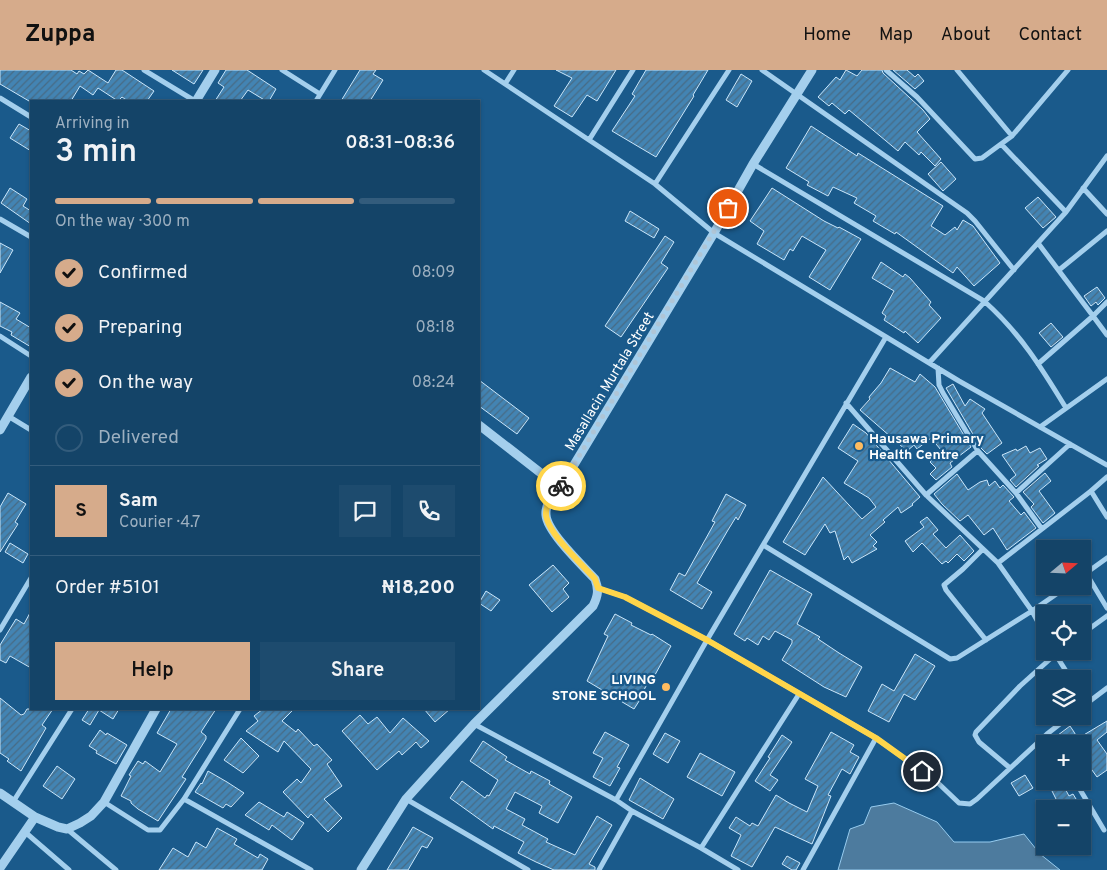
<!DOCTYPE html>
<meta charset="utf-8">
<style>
body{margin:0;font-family:Overpass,sans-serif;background:#1d4b6e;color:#f1f3f6;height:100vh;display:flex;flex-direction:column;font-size:19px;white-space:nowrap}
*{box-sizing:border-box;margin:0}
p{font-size:16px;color:#9db0c0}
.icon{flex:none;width:28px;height:28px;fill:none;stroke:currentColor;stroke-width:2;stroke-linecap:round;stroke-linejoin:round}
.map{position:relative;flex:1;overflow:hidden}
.details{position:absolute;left:30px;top:30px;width:450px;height:610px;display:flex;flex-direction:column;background:#144468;border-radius:0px;box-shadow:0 1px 4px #0004,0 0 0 1px #335c7c}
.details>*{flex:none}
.needle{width:32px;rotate:71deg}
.fabs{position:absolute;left:1036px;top:470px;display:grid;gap:10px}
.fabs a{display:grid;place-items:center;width:55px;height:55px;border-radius:0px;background:#144468;box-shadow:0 1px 4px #0004,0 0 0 1px #335c7c;font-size:25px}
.pin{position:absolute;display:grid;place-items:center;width:42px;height:42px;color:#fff;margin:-21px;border:2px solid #fff;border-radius:50%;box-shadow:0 1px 5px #0007}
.courier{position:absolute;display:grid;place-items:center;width:50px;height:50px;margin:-25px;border:4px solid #ffd54a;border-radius:50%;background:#fff;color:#222;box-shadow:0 1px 6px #0007}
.headline em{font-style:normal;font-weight:600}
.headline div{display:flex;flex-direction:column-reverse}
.headline{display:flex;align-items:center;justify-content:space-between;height:85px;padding:0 25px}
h1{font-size:32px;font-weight:600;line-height:38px}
.bar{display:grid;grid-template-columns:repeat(4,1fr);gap:8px 5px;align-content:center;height:60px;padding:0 25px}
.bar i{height:6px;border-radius:4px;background:#335c7c}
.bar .current{background:#d6ab8b}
.bar p{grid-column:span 4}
.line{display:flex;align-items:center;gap:12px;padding:0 25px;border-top:1px solid #335c7c}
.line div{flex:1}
.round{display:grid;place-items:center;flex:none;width:52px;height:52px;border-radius:0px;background:#1d4b6e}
ol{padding:0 25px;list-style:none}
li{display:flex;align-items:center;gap:15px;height:55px}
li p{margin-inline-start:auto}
li .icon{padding:5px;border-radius:50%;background:#d6ab8b;color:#111;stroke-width:4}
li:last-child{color:#9db0c0}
li i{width:28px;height:28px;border:2px solid #335c7c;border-radius:50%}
.primary-button{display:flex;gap:10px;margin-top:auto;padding:10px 25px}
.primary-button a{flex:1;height:58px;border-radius:0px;background:#d6ab8b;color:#111;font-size:20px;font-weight:600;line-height:58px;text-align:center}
.primary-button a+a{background:#1d4b6e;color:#f1f3f6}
header{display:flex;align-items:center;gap:30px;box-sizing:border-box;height:70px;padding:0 25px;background:#d6ab8b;color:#111}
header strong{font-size:24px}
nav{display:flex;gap:28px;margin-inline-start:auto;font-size:18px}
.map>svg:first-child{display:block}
.water{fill:#4d7b9e;stroke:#97ccef}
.building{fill:url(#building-hatch);stroke:#cae6fa}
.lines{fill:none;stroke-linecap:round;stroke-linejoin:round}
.minor{stroke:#a4cfed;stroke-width:5}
.tertiary{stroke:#a4cfed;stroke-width:9}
.done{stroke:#afc5d6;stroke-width:5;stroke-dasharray:0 9}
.route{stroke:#ffd54a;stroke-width:6}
.poi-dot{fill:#ffbc60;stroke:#1a5a8b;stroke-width:2}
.labels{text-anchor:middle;stroke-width:4.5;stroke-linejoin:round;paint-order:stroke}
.street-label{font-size:14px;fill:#fff;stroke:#1a5a8b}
.poi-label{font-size:14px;font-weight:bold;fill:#fff;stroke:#1a5a8b;text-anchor:start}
</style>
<header>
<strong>Zuppa</strong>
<nav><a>Home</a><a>Map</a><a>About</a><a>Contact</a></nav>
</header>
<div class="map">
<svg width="1107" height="800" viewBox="0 0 1107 800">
<defs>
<pattern id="building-hatch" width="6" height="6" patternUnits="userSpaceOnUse" patternTransform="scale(1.25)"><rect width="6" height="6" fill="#4384b3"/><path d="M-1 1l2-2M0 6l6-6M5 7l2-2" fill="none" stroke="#476b85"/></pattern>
</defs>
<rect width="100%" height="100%" fill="#1a5a8b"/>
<path class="water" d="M894,733L937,752L954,772H990L1024,764L1040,784L1060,800H838L850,759L864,754L871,737Z"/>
<path class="building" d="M0,0H71L77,4L79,1L84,4L88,0L108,13L116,0H122L154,21L147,31H128L122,27L118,31L98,18L93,25L80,16L71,31H29L0,14Z
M172,0H203L194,14Z
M226,0H247L276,19L269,31H266L248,20L240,31H215L224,17L218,13Z
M360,0H376L373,4L383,10L370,31H341Z
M556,0H616L597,31L587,25L572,47L554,36L572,8Z
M646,0H708L693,25L694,26L656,87L612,61L635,26L632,24Z
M846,0L857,6L862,0H882L883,3L923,40L930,49L917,62L941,89L935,96L921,82L919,85L905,72L898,81L849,40L845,44L832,33L829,36L818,27L836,7L840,10Z
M893,0H907L915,7L918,4L924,11L915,19Z
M741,4L752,11L737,37L726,30Z
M19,54L31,61V81L10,68Z
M811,56L857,86L858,83L943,136L931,156L945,165L955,157L957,160L963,150L973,156L1000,193L974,216L957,197L953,203L896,162L895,164L873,151L876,146L854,133L857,128L833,117L828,126L807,115L809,112L786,98Z
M941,92L956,109L943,121L928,104Z
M10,118L27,129L23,136L31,141V154L1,133Z
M772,118L824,151L838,158L839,157L861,169L830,220L809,207L826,180L802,166L793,181L790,179L784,190L757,174L764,161L750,151Z
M1038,127L1056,147L1043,158L1025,138Z
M630,141L659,159L654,168L625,151Z
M665,166L674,172L661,193L668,198L621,267L605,256Z
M0,173L13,180L0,203Z
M881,192L903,207L905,204L910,208L931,232L929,235L941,248L918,273L905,261L904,263L884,250L886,246L882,243L894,221L872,208Z
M1097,217L1105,228L1098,235L1096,232L1091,236L1084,226Z
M0,232L20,243L16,249L31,258V277L11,265L12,262L0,256Z
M1051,253L1063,267L1051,277L1039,263Z
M890,298L915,312L920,304L935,317L971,377L950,393L952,397L936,410L930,404L936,398L930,392L941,380L931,368L917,379L914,375L907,381L860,340L870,329L869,327L881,313Z
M479,310L529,348L517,364L479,336Z
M953,314L965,336L970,329L985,339L982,343L1002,373L987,384L981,378L946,318Z
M853,354L866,363L920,427L912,434L913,435L901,443L898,437L883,450L885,452L870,465L877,472L873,476L877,479L852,493L848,486L844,490L835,461L830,463L825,454L805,485L783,472L823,407L862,449L876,437L869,428L844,413L858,391L838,378Z
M1026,376L1030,383L1040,378L1047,389L1037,395L1039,396L1016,417L1010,410L1016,405L1002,385L1016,379L1017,381Z
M1045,403L1051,411L1039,421L1055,443L1043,453L1031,437L1034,434L1023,422Z
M957,404L968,420L980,412L987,410L989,416L995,411L1000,418L1003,415L1014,427L1009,431L1021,445L1024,442L1036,458L1007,480L993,458L984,465L968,445L960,451L942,434L934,424Z
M8,423L26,434L15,452L18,454L0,482V437Z
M726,424L746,435L738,450L736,447L728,460L697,513L712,522L702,539L670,520L679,503L685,506L715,452L712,451Z
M927,447L938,460L933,464L946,478L960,465L974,481L964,491L957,484L948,493L946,491L942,494L922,473L913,482L905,471L924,457L920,452Z
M10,473L28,484L23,493L5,482Z
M553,495L569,513L563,519L569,527L552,542L529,515Z
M770,500L812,524L797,554L820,567L818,569L839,583L862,597L846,627L824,617L782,590L792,573V570L775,561L769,570L763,566L758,575L747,568L745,571L734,564Z
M486,521L500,530L491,541L479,533Z
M31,541V598L10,586L6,593L0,590V575L16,549L24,554Z
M615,544L632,553L631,555L651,565L652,564L671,576L651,612L649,610L642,624L643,625L634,639L587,611L608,566L604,564Z
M915,584L935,596L915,630L904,624L889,652L868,641L882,614L894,621Z
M0,628L21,645L24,644L27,639H53L42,655L46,658L21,701L7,691L9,689L0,683Z
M89,639H119L113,649L99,640L90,655L82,650Z
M171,639H216L201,662L206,666V669L182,707L186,709L158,751L138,739L131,733V731L121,726L131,706L129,705L138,691L143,694L145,691L160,702L177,674L157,663Z
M263,639H294L282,651L296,662L298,659L314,676L317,674L332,690L327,694L342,716L324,729L342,748L328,762L311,744L308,748L283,722L297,709L301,713L311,699L284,671L278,682L246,661L258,651L254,646Z
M424,639H450L435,652Z
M360,645L368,654L377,647L390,663L403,648L429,671L421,678L416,672L402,685L399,681L377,700L342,661Z
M1107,651V662L1097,670L1107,684V700L1097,707L1082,686V666Z
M1070,656L1074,662L1081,674H1064L1058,665Z
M100,660L106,665L107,663L127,675L116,694L96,683L97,681L89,676Z
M605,662L629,675L617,697L620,698L610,716L593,707L603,688L593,683Z
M831,662L854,675L850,682L859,687L850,704L842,699L828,725L831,726L812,774L775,757L752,797L731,786L741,765L729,758L736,747L750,756L752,753L758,756L776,725L789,733L807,742L818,716L805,709Z
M665,663L680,671L668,693L653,684Z
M782,665L792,672L770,705L778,710L770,721L755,711L770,688L768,687Z
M241,668L259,686L243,703L224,690Z
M483,671L507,687L505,690L530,704L531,701L550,711L549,714L572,727L558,753L539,743L542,736L515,722L506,739L525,749L522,755L548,769L546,772L575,785L597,746L612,755L589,794L595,797V800H554L536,792L518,783L524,772L494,756L493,759L450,728L462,711L485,728L487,725L489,726L498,710L470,691Z
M700,683L735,702L722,726L687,707Z
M57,696L75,709L62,729L43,716Z
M208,701L227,712L244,723L231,737L226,734L223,738L195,722L201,713L202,714Z
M1025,705L1033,718L1019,726L1011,713Z
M640,708L674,729L663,749L629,730Z
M1047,711H1061L1069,726L1073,724L1082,739H1061Z
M259,732L284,747L287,742L304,753L292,770L272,755L269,760L245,745Z
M413,757L433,768L427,778L422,776L408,800H387Z
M217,758L237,769L234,774L258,788L260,784L268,789L262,800H159L173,778L188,787L196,772L206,778Z
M787,786L800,793L796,800H792L782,794Z"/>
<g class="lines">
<path class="minor" d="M144,0L195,31
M282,0L320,24
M484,0L655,114L714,163L959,311L1107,395
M762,0L967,143L975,151L1014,200
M886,0L917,27L975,89L982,88L1001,74
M957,0L1012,66
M505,14L514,0
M0,28L31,47
M316,31L335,0
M589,70L633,0
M753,94L984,231C1020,263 1041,297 1066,338
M655,114L729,0
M1083,118L1107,144
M1066,142L1001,74L1012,66L1068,0
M0,149L31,167
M1038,173L1093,246L1038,294
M1059,200L1107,161
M1107,232L1093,246L1107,265
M0,266L31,286
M929,293L1066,142L1107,86
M938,298L939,315L943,323L978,381
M846,333L926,425L998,493L1032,541L1045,565
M8,346L31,360
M1040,357L1107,309
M1107,407L1091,421L1107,447
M926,425L975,383L978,381L1016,423
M1042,459L1016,423L1070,374
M763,475L950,589L957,588L1032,541L1068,516
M983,479L963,499L944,515L946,520L986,570
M998,493L1091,421
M1086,503L1107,538
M1082,506L1107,488
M598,518L625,527L707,570L876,668L937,712L959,733L970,734L977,729L1047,664L1070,646
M0,560L31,508
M1082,564L1107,546
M1054,582L1071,609
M1082,637L1107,618
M474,654L616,730L632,741L701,778L738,800
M1047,664L1053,674
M1010,698L979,672L975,665L976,662L1020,616L1059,581
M1075,711L1104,760
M184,729L311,800
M406,729L528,800
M616,730L707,570L886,267
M13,732L72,639
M104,732L148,760H160L184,729L240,639
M67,759L116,800
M25,762L69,800
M701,778L799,624
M599,800L632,741
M803,800L876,668"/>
<path class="tertiary" d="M196,31L215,0
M479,355L560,418
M0,360L31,307
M0,723L35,747L58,757L67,759L80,753L91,746L104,732L156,639
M0,798L35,747
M361,800L406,729L474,654L593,536C598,526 599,520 595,509C583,496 547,462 546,445C545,434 553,426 560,418L714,163L753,94L812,0"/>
</g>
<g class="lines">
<path class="done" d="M561,416L728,138"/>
<path class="route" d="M561,416C555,425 546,432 546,443C545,461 583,495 595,509L598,518L625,527L707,570L876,668L922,701"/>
</g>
<g class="poi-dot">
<circle cx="859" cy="376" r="5"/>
<circle cx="666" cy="617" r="5"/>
</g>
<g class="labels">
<g class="street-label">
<text transform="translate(609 311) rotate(-59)" y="5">Masallacin Murtala Street</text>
</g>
<g class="poi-label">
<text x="869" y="373">Hausawa Primary<tspan x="869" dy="16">Health Centre</tspan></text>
<text x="656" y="614" text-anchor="end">LIVING<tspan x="656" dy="16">STONE SCHOOL</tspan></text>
</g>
</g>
</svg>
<div class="fabs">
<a><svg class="needle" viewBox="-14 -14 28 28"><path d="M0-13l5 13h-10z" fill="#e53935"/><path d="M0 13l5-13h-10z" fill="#9db0c0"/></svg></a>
<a><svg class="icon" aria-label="locate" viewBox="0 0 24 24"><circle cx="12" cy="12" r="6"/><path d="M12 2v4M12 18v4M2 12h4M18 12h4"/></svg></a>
<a><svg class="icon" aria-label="layers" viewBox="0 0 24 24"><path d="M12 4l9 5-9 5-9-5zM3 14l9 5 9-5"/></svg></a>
<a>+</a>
<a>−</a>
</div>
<div class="pin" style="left:728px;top:138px;background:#ea580c"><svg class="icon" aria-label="bag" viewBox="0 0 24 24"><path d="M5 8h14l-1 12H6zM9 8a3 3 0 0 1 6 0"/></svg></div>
<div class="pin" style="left:922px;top:701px;background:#1f2937"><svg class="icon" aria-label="home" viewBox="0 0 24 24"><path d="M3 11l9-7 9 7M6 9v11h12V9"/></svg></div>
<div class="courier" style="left:561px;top:416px"><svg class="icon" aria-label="bike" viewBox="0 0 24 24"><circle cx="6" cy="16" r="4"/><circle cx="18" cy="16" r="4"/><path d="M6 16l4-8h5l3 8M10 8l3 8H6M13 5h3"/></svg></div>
<section class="details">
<div class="headline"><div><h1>3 min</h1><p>Arriving in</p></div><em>08:31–08:36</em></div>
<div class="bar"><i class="current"></i><i class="current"></i><i class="current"></i><i></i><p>On the way · 300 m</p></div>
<ol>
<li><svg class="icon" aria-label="check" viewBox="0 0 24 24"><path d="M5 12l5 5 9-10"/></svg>Confirmed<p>08:09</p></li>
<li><svg class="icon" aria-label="check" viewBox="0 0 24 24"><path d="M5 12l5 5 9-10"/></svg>Preparing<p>08:18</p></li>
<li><svg class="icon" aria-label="check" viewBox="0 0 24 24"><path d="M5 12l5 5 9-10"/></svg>On the way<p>08:24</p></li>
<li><i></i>Delivered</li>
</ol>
<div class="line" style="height:90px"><b class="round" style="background:#d6ab8b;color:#111">S</b><div><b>Sam</b><p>Courier · 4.7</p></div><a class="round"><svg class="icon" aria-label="chat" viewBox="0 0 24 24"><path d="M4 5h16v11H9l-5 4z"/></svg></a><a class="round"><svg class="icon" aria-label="phone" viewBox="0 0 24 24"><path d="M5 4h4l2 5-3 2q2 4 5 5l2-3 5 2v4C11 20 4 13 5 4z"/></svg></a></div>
<div class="line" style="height:65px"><div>Order #5101</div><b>₦18,200</b></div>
<div class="primary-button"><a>Help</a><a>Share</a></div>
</section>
</div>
